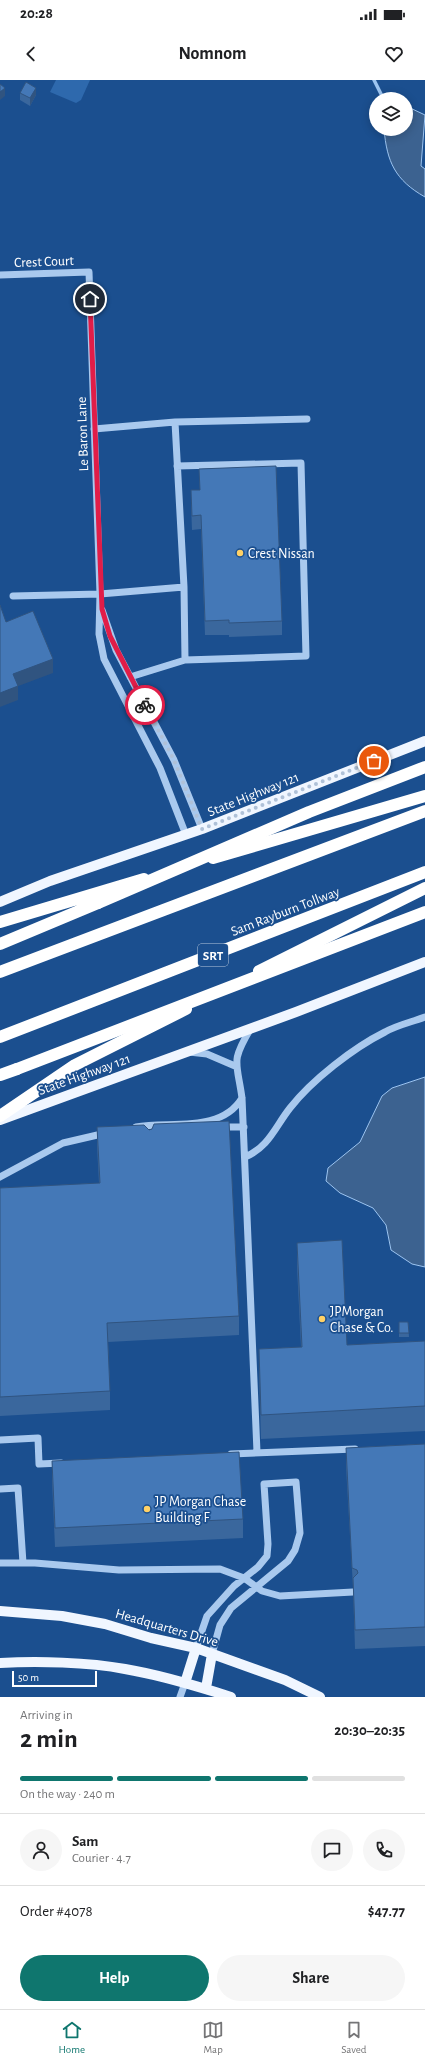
<!DOCTYPE html>
<meta charset="utf-8">
<style>
body{margin:0;font-family:"Alegreya Sans",sans-serif;background:#f6f6f6;color:#202124;height:100vh;display:flex;flex-direction:column;font-size:15px;white-space:nowrap}
*{box-sizing:border-box;margin:0}
p{font-size:13px;color:#757577}
.icon{flex:none;width:22px;height:22px;fill:none;stroke:currentColor;stroke-width:2;stroke-linecap:round;stroke-linejoin:round}
.map{position:relative;height:1617px;overflow:hidden}
.side{display:flex;flex-direction:column;background:#fff;flex:1}
.side>*{flex:none}
.controls{position:absolute;left:369px;top:12px;display:grid;gap:8px}
.controls a{display:grid;place-items:center;width:44px;height:44px;border-radius:50%;background:#fff;box-shadow:0 2px 10px #0003;font-size:20px}
.scale{position:absolute;left:12px;bottom:10px;width:85px;box-sizing:border-box;padding-left:4px;border:2px solid #fff;border-top:0;font-size:11px;line-height:14px;white-space:nowrap;color:#fff;-webkit-text-stroke:3px #1b4f8f;paint-order:stroke}
.pin{position:absolute;display:grid;place-items:center;width:34px;height:34px;color:#fff;margin:-17px;border:2px solid #fff;border-radius:50%;box-shadow:0 1px 4px #0007}
.courier{position:absolute;display:grid;place-items:center;width:40px;height:40px;margin:-20px;border:3px solid #e11d48;border-radius:50%;background:#fff;color:#222;box-shadow:0 1px 5px #0007}
.headline em{font-style:normal;font-weight:700}
.headline div{display:flex;flex-direction:column-reverse}
.headline{display:flex;align-items:center;justify-content:space-between;height:68px;padding:0 20px}
h1{font-size:26px;font-weight:700;line-height:30px}
.bar{display:grid;grid-template-columns:repeat(4,1fr);gap:6px 4px;align-content:center;height:48px;padding:0 20px}
.bar i{height:5px;border-radius:3px;background:#e0e0e0}
.bar .selected{background:#0f766e}
.bar p{grid-column:span 4}
.line{display:flex;align-items:center;gap:10px;padding:0 20px;border-top:1px solid #e0e0e0}
.line div{flex:1}
.round{display:grid;place-items:center;flex:none;width:42px;height:42px;border-radius:21px;background:#f6f6f6}
.primary-button{display:flex;gap:8px;margin-top:auto;padding:8px 20px}
.primary-button a{flex:1;height:46px;border-radius:24px;background:#0f766e;color:#fff;font-size:16px;font-weight:700;line-height:46px;text-align:center}
.primary-button a+a{background:#f6f6f6;color:#202124}
.status{display:flex;justify-content:space-between;align-items:center;height:28px;padding:0 20px;background:#fff;direction:ltr}
.status svg{height:11px;fill:currentColor}
header{display:flex;justify-content:space-between;align-items:center;height:52px;padding:0 20px;background:#fff;font-size:18px;font-weight:700}
.menu{display:flex;justify-content:space-around;align-items:center;height:56px;border-top:1px solid #e0e0e0;background:#fff;font-size:11px;color:#757577}
.menu a{display:grid;justify-items:center;gap:2px}
.menu .selected{color:#0f766e}
.map>svg:first-child{display:block}
.green{fill:#2e69ad}
.water{fill:#3c6290;stroke:#9cc4f0}
.lines{fill:none;stroke-linecap:round;stroke-linejoin:round}
.stream{stroke:#9cc4f0;stroke-width:3.5}
.minor{stroke:#a9c9ee;stroke-width:7}
.major{stroke:#f0f6ff;stroke-width:10}
.highway{stroke:#fff;stroke-width:12}
.highway-bridge{stroke:#fff;stroke-width:12}
.wall{fill:#3a679d}
.shaded-wall{fill:#305480}
.building{fill:#4478b7;stroke:#305480}
.done{stroke:#afc1d8;stroke-width:4;stroke-dasharray:0 7.2}
.route{stroke:#e11d48;stroke-width:5}
.poi-dot{fill:#ffd166;stroke:#1b4f8f;stroke-width:1.5}
.labels{text-anchor:middle;stroke-width:3.5;stroke-linejoin:round;paint-order:stroke}
.shield{fill:#1b4f8f;stroke:#bbcadd;stroke-width:1}
.shield-label{font-size:13px;font-weight:bold;fill:#fff}
.street-label{font-size:14px;fill:#fff;stroke:#1b4f8f}
.poi-label{font-size:14px;fill:#fff;stroke:#1b4f8f;text-anchor:start}
</style>
<div class="status"><b>20:28</b><svg viewBox="0 0 49 12"><path d="M0 12V9h3v3zM5 12V6h3v6zM10 12V3h3v9zM15 12V0h3v12zM26 1h20v11H26zM47 4h2v5h-2z"/></svg></div>
<header><svg class="icon" aria-label="back" viewBox="0 0 24 24"><path d="M15 5l-7 7 7 7"/></svg>Nomnom<svg class="icon" aria-label="heart" viewBox="0 0 24 24"><path d="M12 20l-8-8c-3-5 5-10 8-4 3-6 11-1 8 4z"/></svg></header>
<div class="map">
<svg width="425" height="1617" viewBox="0 0 425 1617">
<rect width="100%" height="100%" fill="#1b4f8f"/>
<path class="green" d="M56,0H90L81,20L76,23L50,12Z"/>
<path class="water" d="M406,26L425,35L421,86L425,89V117C395,100 387,82 384,49H406Z
M425,997V1187L412,1184L391,1170L386,1145L373,1128L340,1113L326,1101L328,1088L360,1062L382,1016L392,1008Z"/>
<g class="lines">
<path class="stream" d="M374,0L381,14"/>
<path class="minor" d="M0,195L89,192L100,514L99,554L104,579L160,688L186,755
M175,342L184,507L185,580
M94,349L175,342L307,339
M13,516L100,514L184,507
M102,530L116,570L174,680L202,749
M130,597L185,580L306,576L301,383L177,386
M251,948C230,983 237,981 242,1018L257,1372
M189,972L207,974L235,986
M136,1047C171,1041 221,1053 242,1018
M220,1047H244
M245,1077C269,1067 275,1047 290,1028C312,1000 353,968 385,952C397,945 412,942 425,937
M0,1097L63,1063L106,1053
M0,1360L38,1358L39,1384L61,1383
M231,1374L355,1369
M0,1409L18,1408L23,1483
M0,1483H35L119,1490L220,1489L244,1498L262,1511L280,1516L353,1512
M196,1568L207,1536L234,1506L258,1487L267,1476L268,1464L264,1404L296,1402L300,1453L295,1470L288,1481L231,1528L220,1545L212,1574
M180,1617L185,1603"/>
<path class="major" d="M0,822L50,801L202,749L425,661
M0,1040L296,932L425,882
M0,1531L62,1536L105,1544L151,1558L196,1568L285,1600L320,1617
M0,1583C37,1581 88,1582 125,1589C161,1595 197,1606 231,1617
M185,1603L196,1568
M206,1608L212,1574"/>
<path class="highway" d="M213,778L425,716
M0,842L144,799
M0,864L98,823
M259,891L425,808
M0,892L425,731
M0,957L425,792
M0,995L17,989
M0,1036L75,985L186,929"/>
<path class="highway-bridge" d="M98,823L309,732L425,687
M17,989L425,832"/>
</g>
<path class="wall" d="M20,13L36,15L30,26L20,20Z
M199,389L282,541V555L229,557V555H205L201,449L192,450L191,424V410H200Z
M97,1047L239,1236V1255L108,1262L110,1311V1330L0,1336V1108L99,1103L97,1066Z
M297,1163L347,1265L425,1261V1351L261,1359L259,1293V1269L301,1267L297,1187Z
M399,1242H408L409,1257H399Z
M425,1364V1566L355,1569L353,1507L346,1387V1368Z
M52,1381L243,1439V1458L55,1467L52,1401Z"/>
<path class="shaded-wall" d="M5,8V16L0,20V12Z
M36,8V15L30,26V18Z
M53,579V593L13,608V594Z
M18,606V620L0,627V613Z"/>
<path class="building" d="M26,2L36,8L30,18L20,13Z
M0,4L5,8L0,12Z
M276,386L282,541L229,543V540L205,541L201,435L192,436L191,410H200L199,389Z
M0,525L6,542L33,531L53,579L13,594L18,606L0,613Z
M229,1041L239,1236L107,1243L110,1311L0,1317V1108L100,1103L97,1047L144,1045L149,1050L152,1049L154,1044Z
M342,1160L347,1265L425,1261V1326L261,1335L259,1269L302,1267L297,1163Z
M399,1242H408L409,1253H399Z
M425,1364V1547L355,1550L353,1498L358,1493L357,1490L352,1488L346,1368Z
M239,1372L243,1439L55,1448L52,1381Z"/>
<g class="lines">
<path class="done" d="M145,625L174,680L202,749L374,681"/>
<path class="route" d="M90,219L102,529L110,556L145,625"/>
</g>
<g class="poi-dot">
<circle cx="240" cy="473" r="4"/>
<circle cx="322" cy="1239" r="4"/>
<circle cx="147" cy="1429" r="4"/>
</g>
<g class="labels">
<rect class="shield" x="198" y="864" width="30" height="22" rx="3"/>
<g class="shield-label">
<text x="213" y="880">SRT</text>
</g>
<g class="street-label">
<text transform="translate(44 181) rotate(-2)" y="5">Crest Court</text>
<text transform="translate(82 354) rotate(-92)" y="5">Le Baron Lane</text>
<text transform="translate(253 714) rotate(-22)" y="5">State Highway 121</text>
<text transform="translate(285 831) rotate(-21)" y="5">Sam Rayburn Tollway</text>
<text transform="translate(84 994) rotate(-20)" y="5">State Highway 121</text>
<text transform="translate(167 1547) rotate(16)" y="5">Headquarters Drive</text>
</g>
<g class="poi-label">
<text x="248" y="478">Crest Nissan</text>
<text x="330" y="1236">JPMorgan<tspan x="330" dy="16">Chase &amp; Co.</tspan></text>
<text x="155" y="1426">JP Morgan Chase<tspan x="155" dy="16">Building F</tspan></text>
</g>
</g>
</svg>
<div class="controls">
<a><svg class="icon" aria-label="layers" viewBox="0 0 24 24"><path d="M12 4l9 5-9 5-9-5zM3 14l9 5 9-5"/></svg></a>
</div>
<div class="scale">50 m</div>
<div class="pin" style="left:374px;top:681px;background:#ea580c"><svg class="icon" aria-label="bag" viewBox="0 0 24 24"><path d="M5 8h14l-1 12H6zM9 8a3 3 0 0 1 6 0"/></svg></div>
<div class="pin" style="left:90px;top:219px;background:#1f2937"><svg class="icon" aria-label="home" viewBox="0 0 24 24"><path d="M3 11l9-7 9 7M6 9v11h12V9"/></svg></div>
<div class="courier" style="left:145px;top:625px"><svg class="icon" aria-label="bike" viewBox="0 0 24 24"><circle cx="6" cy="16" r="4"/><circle cx="18" cy="16" r="4"/><path d="M6 16l4-8h5l3 8M10 8l3 8H6M13 5h3"/></svg></div>
</div>
<section class="side">
<div class="headline"><div><h1>2 min</h1><p>Arriving in</p></div><em>20:30–20:35</em></div>
<div class="bar"><i class="selected"></i><i class="selected"></i><i class="selected"></i><i></i><p>On the way · 240 m</p></div>
<div class="line" style="height:72px"><a class="round"><svg class="icon" aria-label="person" viewBox="0 0 24 24"><circle cx="12" cy="8" r="4"/><path d="M4 21q1-7 8-7t8 7"/></svg></a><div><b>Sam</b><p>Courier · 4.7</p></div><a class="round"><svg class="icon" aria-label="chat" viewBox="0 0 24 24"><path d="M4 5h16v11H9l-5 4z"/></svg></a><a class="round"><svg class="icon" aria-label="phone" viewBox="0 0 24 24"><path d="M5 4h4l2 5-3 2q2 4 5 5l2-3 5 2v4C11 20 4 13 5 4z"/></svg></a></div>
<div class="line" style="height:52px"><div>Order #4078</div><b>$47.77</b></div>
<div class="primary-button"><a>Help</a><a>Share</a></div>
</section>
<nav class="menu">
<a class="selected"><svg class="icon" aria-label="home" viewBox="0 0 24 24"><path d="M3 11l9-7 9 7M6 9v11h12V9"/></svg>Home</a>
<a><svg class="icon" aria-label="map" viewBox="0 0 24 24"><path d="M3 6l6-2 6 2 6-2v14l-6 2-6-2-6 2zM9 4v14M15 6v14"/></svg>Map</a>
<a><svg class="icon" aria-label="saved" viewBox="0 0 24 24"><path d="M7 4h10v16l-5-4-5 4z"/></svg>Saved</a>
</nav>
